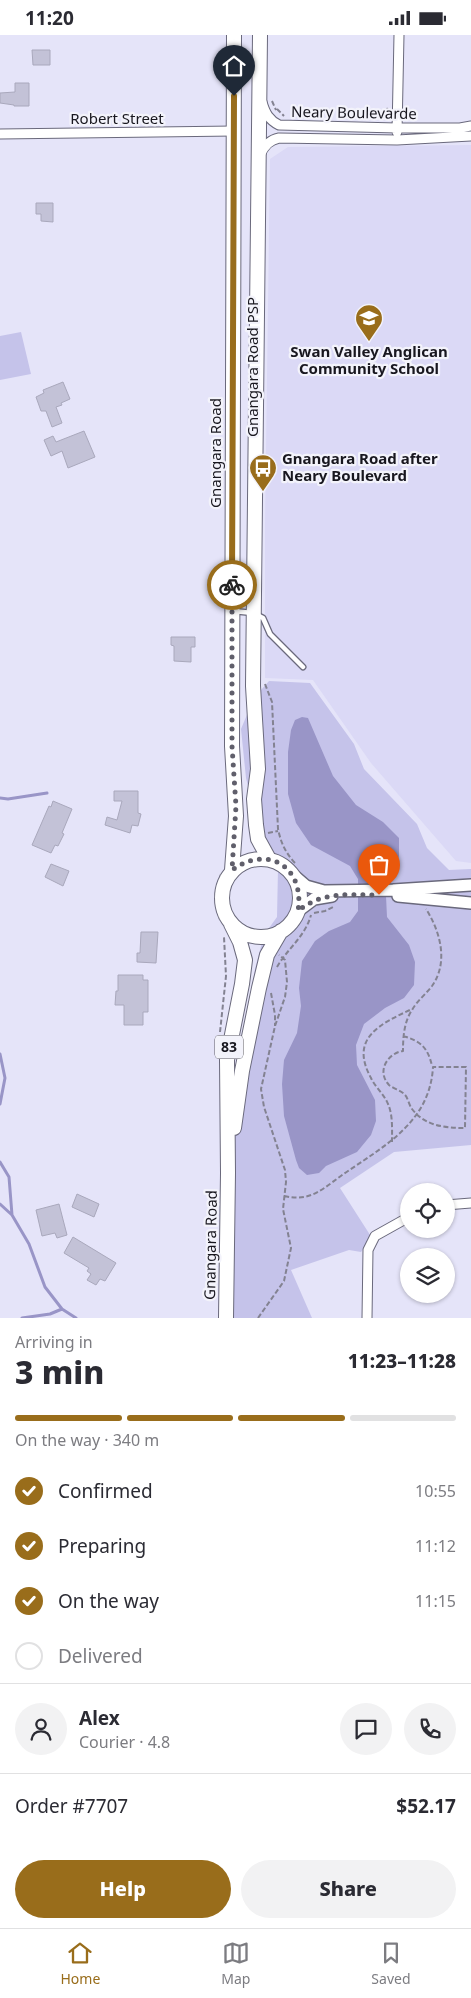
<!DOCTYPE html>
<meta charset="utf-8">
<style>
body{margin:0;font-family:"Noto Sans",sans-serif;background:#f2f2f3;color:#2b2b33;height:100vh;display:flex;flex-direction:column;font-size:19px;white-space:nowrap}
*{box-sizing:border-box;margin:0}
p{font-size:16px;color:#7c7c81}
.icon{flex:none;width:28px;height:28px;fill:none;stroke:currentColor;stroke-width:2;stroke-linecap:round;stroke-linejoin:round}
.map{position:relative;height:1283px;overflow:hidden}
.panel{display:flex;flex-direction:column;background:#fff;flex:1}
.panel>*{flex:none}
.controls{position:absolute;left:400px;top:1148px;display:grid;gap:10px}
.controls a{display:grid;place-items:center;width:55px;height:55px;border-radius:50%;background:#fff;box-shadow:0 1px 4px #0004;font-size:25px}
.pin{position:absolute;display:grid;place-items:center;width:42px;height:42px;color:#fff;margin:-51px -21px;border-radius:50% 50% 50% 0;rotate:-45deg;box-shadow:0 0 5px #0007}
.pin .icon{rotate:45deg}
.courier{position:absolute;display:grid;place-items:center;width:50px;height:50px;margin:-25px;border:4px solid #996d1b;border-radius:50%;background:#fff;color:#222;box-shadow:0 1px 6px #0007}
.summary em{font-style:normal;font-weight:800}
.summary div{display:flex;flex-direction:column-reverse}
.summary{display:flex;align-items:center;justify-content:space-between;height:85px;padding:0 15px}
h1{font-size:32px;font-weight:800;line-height:38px}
.bar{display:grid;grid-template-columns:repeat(4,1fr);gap:8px 5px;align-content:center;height:60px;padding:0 15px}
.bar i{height:6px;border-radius:4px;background:#e1e1e2}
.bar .selected{background:#996d1b}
.bar p{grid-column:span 4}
.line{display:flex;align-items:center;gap:12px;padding:0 15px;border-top:1px solid #e1e1e2}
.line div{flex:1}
.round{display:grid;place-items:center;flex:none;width:52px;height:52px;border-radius:26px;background:#f2f2f3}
ol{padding:0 15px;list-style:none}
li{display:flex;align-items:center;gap:15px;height:55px}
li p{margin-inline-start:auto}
li .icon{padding:5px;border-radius:50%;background:#996d1b;color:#fff;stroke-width:4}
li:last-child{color:#7c7c81}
li i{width:28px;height:28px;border:2px solid #e1e1e2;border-radius:50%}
.cta{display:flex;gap:10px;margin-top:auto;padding:10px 15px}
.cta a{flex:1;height:58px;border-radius:30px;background:#996d1b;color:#fff;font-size:20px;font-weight:800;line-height:58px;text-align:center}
.cta a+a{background:#f2f2f3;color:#2b2b33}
.status{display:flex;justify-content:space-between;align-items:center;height:35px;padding:0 25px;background:#fff;direction:ltr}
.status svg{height:14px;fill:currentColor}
.tab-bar{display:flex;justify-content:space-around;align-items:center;height:70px;border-top:1px solid #e1e1e2;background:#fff;font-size:14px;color:#7c7c81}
.tab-bar a{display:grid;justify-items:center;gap:2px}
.tab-bar .selected{color:#996d1b}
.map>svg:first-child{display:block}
.built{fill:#dbd9f6}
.green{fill:#c5c3ea}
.water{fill:#9995c7}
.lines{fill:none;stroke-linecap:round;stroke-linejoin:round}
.stream{stroke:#9995c7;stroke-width:3}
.building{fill:#c3c2d7;stroke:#a9a8bc}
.service-casing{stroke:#6a697c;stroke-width:7}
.minor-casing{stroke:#6a697c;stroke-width:11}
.tertiary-casing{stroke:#6a697c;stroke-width:14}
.primary-casing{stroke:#6a697c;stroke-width:16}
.path{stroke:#838291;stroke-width:2;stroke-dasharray:5 2.5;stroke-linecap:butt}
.service{stroke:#fff;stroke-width:4.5}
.minor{stroke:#fff;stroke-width:9}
.tertiary{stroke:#fff;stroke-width:11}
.primary{stroke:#fff;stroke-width:14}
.done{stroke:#605f6b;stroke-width:5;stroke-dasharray:0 9}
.route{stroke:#996d1b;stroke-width:6}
.labels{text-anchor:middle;stroke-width:4.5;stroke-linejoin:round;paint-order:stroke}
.shield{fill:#f3f3fb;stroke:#5a5961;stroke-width:1}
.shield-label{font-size:14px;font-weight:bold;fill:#18171f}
.street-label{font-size:15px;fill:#18171f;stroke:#f3f3fb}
.poi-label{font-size:15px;font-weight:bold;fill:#18171f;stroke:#f3f3fb}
</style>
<div class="status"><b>11:20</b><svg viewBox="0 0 49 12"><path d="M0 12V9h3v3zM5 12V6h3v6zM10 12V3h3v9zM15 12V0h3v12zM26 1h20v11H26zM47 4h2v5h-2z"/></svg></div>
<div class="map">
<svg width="471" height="1283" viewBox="0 0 471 1283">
<rect width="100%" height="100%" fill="#e5e4f9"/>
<path class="built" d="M471,110V828L456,826L371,728L313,645L265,643V489L270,124L288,112Z"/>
<path class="green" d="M21,297L31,339L0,345V301Z
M269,646L310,648L354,709L364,734L417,789L427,813L449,835L471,834V1110L394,1117L340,1153L372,1203L361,1217L349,1215L291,1235L312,1283H232V1112L238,1038L255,934L264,900L277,882L278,834L269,824L255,780L246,743L241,694L254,663Z"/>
<path class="water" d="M302,682L308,683L333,741L356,770L383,787L399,803V821L386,861L387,882L409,910L415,927L414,950L404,963L385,973L364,989L356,1010L357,1030L375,1065L376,1086L371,1100L357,1117L326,1131L319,1138L307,1140L299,1133L296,1125L284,1081L282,1049L284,1025L297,998L301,971L299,953L302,926L315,906L329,896L350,887L358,876V844L350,831L311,810L296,788L288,759V717L291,695L295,685Z"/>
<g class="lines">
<path class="stream" d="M0,763L8,764L47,758
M0,1019L5,1043L0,1069
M0,1127L9,1142L12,1180L29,1209L45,1252L62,1274L76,1283
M0,1169L12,1180
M22,1283L50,1279L62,1274"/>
</g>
<path class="building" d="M32,15H50V30H33Z
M15,48H29V71H14V70L0,68V58L15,57Z
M36,168H53V187L41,186V179H36Z
M63,347L70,364L61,368L62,370L56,372L62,388L52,392L46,376H41L36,362L44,358L43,355Z
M84,396L95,422L68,433L62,416L51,421L44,405L53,401L56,407Z
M171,602H195V612H191V627L174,626V611L171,610Z
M114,756H138V778L141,779L138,791L132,790L130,798L105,790L107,782L117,785L122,766H114Z
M53,766L72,774L62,798L64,799L58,811L55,810L51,818L32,810L49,771L51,772Z
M51,829L69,836L63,851L45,842Z
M141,897H158L156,928L137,927V918H140Z
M118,940H143V945H148V977H143V990H124V970H115L116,956H118Z
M77,1159L99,1169L94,1182L72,1172Z
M59,1169L67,1200L57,1203L55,1198L42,1201L36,1175Z
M73,1202L116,1228L105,1246L100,1244L96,1250L87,1245L91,1239L87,1236L89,1233L64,1218Z"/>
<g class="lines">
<g class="service-casing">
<path id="service" d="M233,576L253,578L263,583L270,599L303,632"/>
</g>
<g class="minor-casing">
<path id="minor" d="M262,67C265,78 269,85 279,90L397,93H460L471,91
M397,97L399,0
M0,99L234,96
M260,120C264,111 269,105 279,103L397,105L471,101
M446,1170L471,1168
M367,1283L368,1215L375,1201L409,1182"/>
</g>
<g class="tertiary-casing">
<path id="tertiary" d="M291,838L306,851L324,856L393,855L471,850
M398,861L471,868
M298,876L314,864L332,861"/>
</g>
<g class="primary-casing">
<path id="primary" d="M260,0L253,651L258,734L254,764L256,790L258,804L269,824
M222 863a39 39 0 1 1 78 0a39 39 0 1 1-78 0Z
M232,835L236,781L232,711L234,0
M234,1093L242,1036L259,953L267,920L281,896
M226,1283L228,1138L227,1025L242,949L245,925L240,907L231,889"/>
</g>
<path class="path" d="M272,66L276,75
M277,74L284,81
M380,83L388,73
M265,649L272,667L278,794C281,808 285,817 295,828
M268,798L278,796
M314,878L325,876L333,872
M220,885L215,861L221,839
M277,932C287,914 305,902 311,880
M271,958L275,980V991
M220,997L226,941L224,902
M403,1001C421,1006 428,1013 432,1031
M392,1107C392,1095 393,1080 388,1069C384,1059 375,1052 371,1043C349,1003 380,989 412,974
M284,1161C313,1168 325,1151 348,1136C388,1109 430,1085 433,1032H466L465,1093C445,1093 425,1091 412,1074C409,1070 408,1063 405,1060C402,1056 394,1054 389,1050C376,1036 388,1018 403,1016C403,1002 404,987 412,975C417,966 426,959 432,951C449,927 440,896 426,874
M258,1283L284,1246L291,1213L283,1174L286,1147L285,1135L264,1072L261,1054L275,991L285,962L287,947L285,925L279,920"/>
<use href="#service" class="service"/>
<use href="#minor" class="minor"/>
<use href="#tertiary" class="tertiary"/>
<use href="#primary" class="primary"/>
</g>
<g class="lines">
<path class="done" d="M232,550V711L236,771L232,835C268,809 305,832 298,876C322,856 349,860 379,860"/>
<path class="route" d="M232,550L234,61"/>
</g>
<defs>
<g id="school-pin" transform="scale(1.4375)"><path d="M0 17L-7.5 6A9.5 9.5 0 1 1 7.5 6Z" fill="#996d1b" stroke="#f3f3fb"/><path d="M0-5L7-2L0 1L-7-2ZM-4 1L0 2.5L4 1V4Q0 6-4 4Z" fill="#fff"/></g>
<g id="bus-pin" transform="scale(1.4375)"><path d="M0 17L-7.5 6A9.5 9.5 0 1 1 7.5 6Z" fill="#996d1b" stroke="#f3f3fb"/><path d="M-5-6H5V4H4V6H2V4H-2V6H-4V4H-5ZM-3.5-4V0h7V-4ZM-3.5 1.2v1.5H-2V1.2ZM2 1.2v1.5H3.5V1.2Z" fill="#fff"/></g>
</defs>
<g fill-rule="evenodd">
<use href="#school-pin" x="369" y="283"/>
<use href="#bus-pin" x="263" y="433"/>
</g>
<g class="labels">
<rect class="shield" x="215" y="1000.5" width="28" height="23" rx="4"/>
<g class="shield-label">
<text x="229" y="1017">83</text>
</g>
<g class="street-label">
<text transform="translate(354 78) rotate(1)" y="5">Neary Boulevarde</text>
<text x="117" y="89">Robert Street</text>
<text transform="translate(253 332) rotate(-90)" y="5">Gnangara Road PSP</text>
<text transform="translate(216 418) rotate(-90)" y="5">Gnangara Road</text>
<text transform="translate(211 1210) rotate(-89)" y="5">Gnangara Road</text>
</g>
<g class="poi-label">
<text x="369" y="322">Swan Valley Anglican<tspan x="369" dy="17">Community School</tspan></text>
<text x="282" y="429" text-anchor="start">Gnangara Road after<tspan x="282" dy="17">Neary Boulevard</tspan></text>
</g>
</g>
</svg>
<div class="controls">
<a><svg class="icon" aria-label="locate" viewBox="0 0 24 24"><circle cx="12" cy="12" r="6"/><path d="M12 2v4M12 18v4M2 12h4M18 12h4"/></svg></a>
<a><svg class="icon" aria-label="layers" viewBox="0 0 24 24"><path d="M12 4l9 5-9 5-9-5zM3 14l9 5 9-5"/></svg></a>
</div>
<div class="pin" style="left:379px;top:860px;background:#ea580c"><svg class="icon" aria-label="bag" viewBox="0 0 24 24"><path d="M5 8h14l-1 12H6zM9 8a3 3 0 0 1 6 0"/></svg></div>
<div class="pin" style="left:234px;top:61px;background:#1f2937"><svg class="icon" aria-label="home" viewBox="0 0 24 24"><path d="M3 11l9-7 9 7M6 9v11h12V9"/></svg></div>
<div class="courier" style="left:232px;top:550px"><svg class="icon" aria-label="bike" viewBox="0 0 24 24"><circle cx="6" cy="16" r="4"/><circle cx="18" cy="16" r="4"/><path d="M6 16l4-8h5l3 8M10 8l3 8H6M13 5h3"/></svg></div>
</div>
<section class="panel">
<div class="summary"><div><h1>3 min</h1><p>Arriving in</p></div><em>11:23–11:28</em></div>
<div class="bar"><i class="selected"></i><i class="selected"></i><i class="selected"></i><i></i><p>On the way · 340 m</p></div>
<ol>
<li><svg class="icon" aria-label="check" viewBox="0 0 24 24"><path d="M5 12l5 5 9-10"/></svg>Confirmed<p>10:55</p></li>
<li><svg class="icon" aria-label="check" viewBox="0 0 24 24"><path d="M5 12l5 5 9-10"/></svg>Preparing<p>11:12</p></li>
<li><svg class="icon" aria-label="check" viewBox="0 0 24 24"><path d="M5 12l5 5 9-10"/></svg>On the way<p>11:15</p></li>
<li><i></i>Delivered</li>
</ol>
<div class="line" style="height:90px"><a class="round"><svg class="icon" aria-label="person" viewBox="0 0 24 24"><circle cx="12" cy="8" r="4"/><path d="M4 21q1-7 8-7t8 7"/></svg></a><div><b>Alex</b><p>Courier · 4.8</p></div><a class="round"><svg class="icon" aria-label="chat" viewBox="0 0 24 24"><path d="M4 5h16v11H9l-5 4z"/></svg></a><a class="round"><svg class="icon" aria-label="phone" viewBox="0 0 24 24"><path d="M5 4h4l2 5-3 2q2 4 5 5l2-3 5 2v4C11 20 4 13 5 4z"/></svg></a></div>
<div class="line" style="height:65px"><div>Order #7707</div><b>$52.17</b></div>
<div class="cta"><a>Help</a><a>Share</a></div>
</section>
<nav class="tab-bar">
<a class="selected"><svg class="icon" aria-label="home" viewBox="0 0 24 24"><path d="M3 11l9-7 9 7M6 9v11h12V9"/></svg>Home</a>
<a><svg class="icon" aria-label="map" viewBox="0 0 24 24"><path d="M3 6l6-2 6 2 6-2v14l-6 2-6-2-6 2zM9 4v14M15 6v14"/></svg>Map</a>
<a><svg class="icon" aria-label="saved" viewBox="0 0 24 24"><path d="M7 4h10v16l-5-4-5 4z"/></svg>Saved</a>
</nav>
